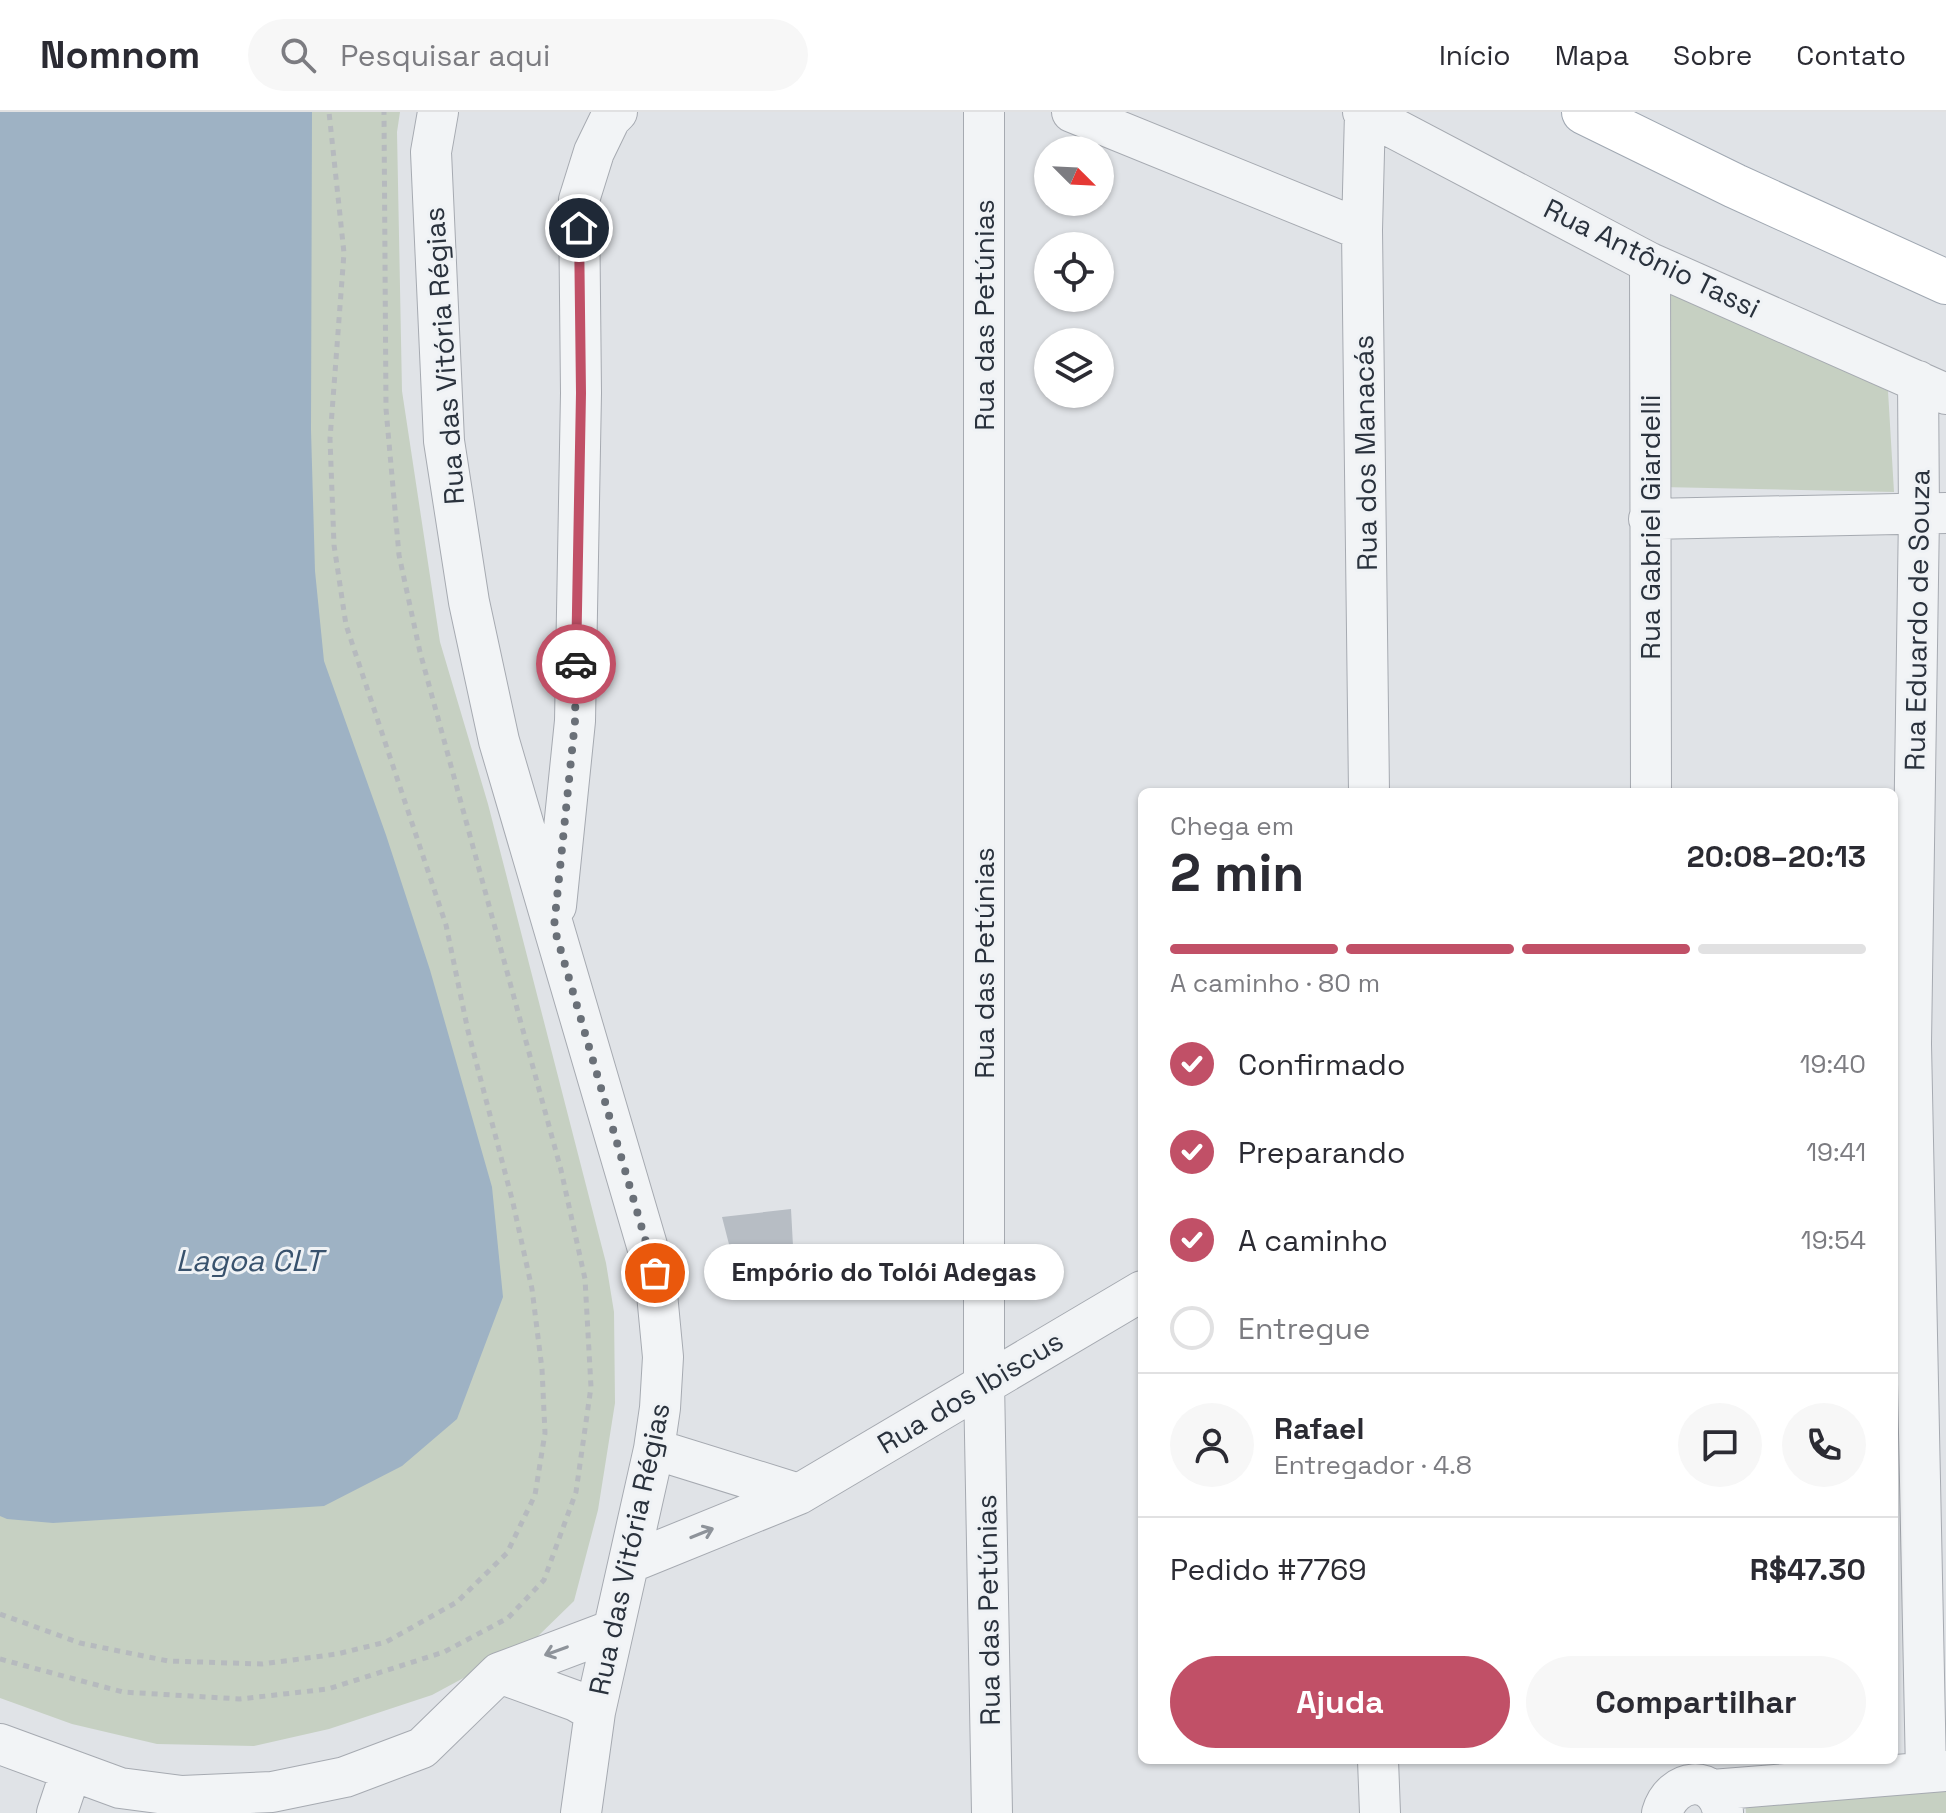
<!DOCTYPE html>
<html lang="pt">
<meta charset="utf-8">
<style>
body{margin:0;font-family:"Space Grotesk",sans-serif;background:#f7f7f7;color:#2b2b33;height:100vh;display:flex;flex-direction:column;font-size:30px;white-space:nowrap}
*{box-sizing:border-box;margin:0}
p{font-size:26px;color:#7c7c81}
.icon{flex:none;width:44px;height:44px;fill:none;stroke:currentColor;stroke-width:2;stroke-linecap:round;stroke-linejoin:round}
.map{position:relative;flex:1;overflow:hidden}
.side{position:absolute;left:1138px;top:676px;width:760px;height:976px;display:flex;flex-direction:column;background:#fff;border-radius:12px;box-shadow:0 2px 6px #0004}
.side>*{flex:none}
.needle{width:52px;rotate:114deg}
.fabs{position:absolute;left:1034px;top:24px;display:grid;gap:16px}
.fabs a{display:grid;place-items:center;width:80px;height:80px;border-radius:50%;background:#fff;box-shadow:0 2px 6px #0004;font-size:40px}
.pin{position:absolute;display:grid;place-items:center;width:68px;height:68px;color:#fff;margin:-34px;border:4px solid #fff;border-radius:50%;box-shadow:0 2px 8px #0007}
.courier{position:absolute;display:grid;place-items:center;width:80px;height:80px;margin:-40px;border:6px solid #c15067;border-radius:50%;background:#fff;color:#222;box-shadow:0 2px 10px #0007}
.bubble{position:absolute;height:56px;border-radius:28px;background:#fff;box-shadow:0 2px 6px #0004;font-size:26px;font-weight:700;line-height:56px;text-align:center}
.head em{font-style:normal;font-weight:700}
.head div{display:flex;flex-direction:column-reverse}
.head{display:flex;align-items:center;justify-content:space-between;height:136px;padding:0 32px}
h1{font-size:52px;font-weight:700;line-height:60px}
.bar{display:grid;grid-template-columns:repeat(4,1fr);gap:12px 8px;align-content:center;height:96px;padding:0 32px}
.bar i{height:10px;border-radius:6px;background:#e1e1e2}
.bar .current{background:#c15067}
.bar p{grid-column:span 4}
.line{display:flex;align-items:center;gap:20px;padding:0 32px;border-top:2px solid #e1e1e2}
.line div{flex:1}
.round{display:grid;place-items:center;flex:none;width:84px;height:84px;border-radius:42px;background:#f7f7f7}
ol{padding:0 32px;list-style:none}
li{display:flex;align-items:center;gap:24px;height:88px}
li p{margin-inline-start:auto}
li .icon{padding:8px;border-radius:50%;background:#c15067;color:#fff;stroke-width:4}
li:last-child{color:#7c7c81}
li i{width:44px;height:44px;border:4px solid #e1e1e2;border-radius:50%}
.primary-button{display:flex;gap:16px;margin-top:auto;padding:16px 32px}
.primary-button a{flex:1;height:92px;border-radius:48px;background:#c15067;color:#fff;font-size:32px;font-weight:700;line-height:92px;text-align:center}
.primary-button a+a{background:#f7f7f7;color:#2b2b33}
header{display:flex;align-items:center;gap:48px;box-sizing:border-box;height:112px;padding:0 40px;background:#fff;border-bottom:2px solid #e1e1e2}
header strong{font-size:38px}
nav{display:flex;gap:44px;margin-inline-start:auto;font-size:28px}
.search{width:560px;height:72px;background:#f7f7f7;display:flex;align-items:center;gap:20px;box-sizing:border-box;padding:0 28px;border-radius:44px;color:#7c7c81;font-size:30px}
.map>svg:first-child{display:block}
.green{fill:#c6d0c2}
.water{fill:#9eb2c4}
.building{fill:#b7bdc4}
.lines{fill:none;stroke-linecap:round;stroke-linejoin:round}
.street-casing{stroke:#a6aab1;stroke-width:42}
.primary-casing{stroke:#a0a8b2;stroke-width:46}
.path{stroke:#b6babe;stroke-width:5;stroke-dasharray:6 6;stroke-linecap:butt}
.street{stroke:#f2f4f6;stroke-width:40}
.primary{stroke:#fff;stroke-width:44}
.oneway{stroke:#8e939a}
.done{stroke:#6a7078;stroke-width:8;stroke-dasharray:0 14.4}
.route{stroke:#c15067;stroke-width:10}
.labels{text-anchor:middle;stroke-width:6;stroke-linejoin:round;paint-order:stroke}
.street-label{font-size:28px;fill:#2a323d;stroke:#eff2f5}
.water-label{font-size:30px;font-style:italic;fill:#38526d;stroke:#eff2f5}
</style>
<header>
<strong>Nomnom</strong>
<div class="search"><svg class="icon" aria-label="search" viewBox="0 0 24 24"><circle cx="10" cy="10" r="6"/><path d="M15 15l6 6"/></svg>Pesquisar aqui</div>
<nav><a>Início</a><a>Mapa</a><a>Sobre</a><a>Contato</a></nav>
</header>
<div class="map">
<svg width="1946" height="1701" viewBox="0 0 1946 1701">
<rect width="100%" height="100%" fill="#e0e3e7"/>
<path class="green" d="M0,0H400L397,20L402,279L440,530L488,692L606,1151L614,1200L615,1291L598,1398L574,1489L534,1528L432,1583L329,1617L254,1634L157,1632L72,1612L0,1586Z
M1665,171L1888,279L1894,380L1661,375Z
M1946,1668V1701H1746L1745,1680Z"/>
<path class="water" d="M0,0H312L311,318L315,459L324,549L386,723L430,858L492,1075L503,1185L457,1307L402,1354L324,1394L53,1411L7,1407L0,1404Z"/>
<path class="building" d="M791,1097L793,1134L808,1172L743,1187L722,1105Z"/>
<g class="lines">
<g class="street-casing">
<path id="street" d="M438,0L431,40L444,329L469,490L499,629L655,1161L663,1245L660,1296L654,1337L595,1600L581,1701
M984,0V1270L992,1701
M1072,0L1362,118
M1363,0L1650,151L1946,282
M1365,1L1362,118L1369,680
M1650,151L1651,680
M1918,269L1919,402L1911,932L1926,1660
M1649,407L1946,401
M556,794L575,609L581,281L579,88L594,40L610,7L617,0
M654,1337L799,1382
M629,1451L799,1382L1142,1179
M499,1561L576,1589L595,1600
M0,1632L120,1676L182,1684L272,1680L345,1665L422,1636L499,1561L613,1518
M1378,1648L1380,1701
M1712,1678L1946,1659
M57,1701L71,1659
M1662,1701C1672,1666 1715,1660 1723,1700"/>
</g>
<g class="primary-casing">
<path id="primary" d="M1584,0L1735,74L1946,170"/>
</g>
<path class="path" d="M0,1502L80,1531L168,1549L262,1552L337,1542L386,1530L457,1490L507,1441L535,1383L545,1321L542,1257L532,1177L513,1091L468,919L446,813L346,513L334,433L330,327L344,141L329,0
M0,1547L123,1580L240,1587L328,1577L444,1540L508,1506L544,1468L576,1380L591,1275L585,1167L561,1058L420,540L399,443L386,297L384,0"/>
<use href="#street" class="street"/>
<use href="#primary" class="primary"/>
</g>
<defs><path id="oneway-shaft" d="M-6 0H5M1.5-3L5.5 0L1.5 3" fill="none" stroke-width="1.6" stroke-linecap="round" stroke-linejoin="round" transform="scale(2)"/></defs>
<g class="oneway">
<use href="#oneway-shaft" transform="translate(702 1421) rotate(-22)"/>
<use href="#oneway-shaft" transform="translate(556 1539) rotate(160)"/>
</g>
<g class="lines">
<path class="done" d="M576,552L575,609L554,815L655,1161"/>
<path class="route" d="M576,552L581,281L579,116"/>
</g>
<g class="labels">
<g class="street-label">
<text transform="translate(1652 146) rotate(26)" y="10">Rua Antônio Tassi</text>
<text transform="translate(984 203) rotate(-90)" y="10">Rua das Petúnias</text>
<text transform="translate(444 244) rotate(-94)" y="10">Rua das Vitória Régias</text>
<text transform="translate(1365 341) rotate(-91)" y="10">Rua dos Manacás</text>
<text transform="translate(1650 415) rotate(-90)" y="10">Rua Gabriel Giardelli</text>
<text transform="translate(1917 508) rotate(-89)" y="10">Rua Eduardo de Souza</text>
<text transform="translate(984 851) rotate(-90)" y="10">Rua das Petúnias</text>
<text transform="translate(970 1280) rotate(-31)" y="10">Rua dos Ibiscus</text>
<text transform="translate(629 1437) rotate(-78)" y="10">Rua das Vitória Régias</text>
<text transform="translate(988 1498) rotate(-91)" y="10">Rua das Petúnias</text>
</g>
<g class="water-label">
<text x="249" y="1159">Lagoa CLT</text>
</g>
</g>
</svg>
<div class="fabs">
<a><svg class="needle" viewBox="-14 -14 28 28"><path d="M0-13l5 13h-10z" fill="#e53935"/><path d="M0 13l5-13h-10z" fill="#7c7c81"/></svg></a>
<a><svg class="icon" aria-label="locate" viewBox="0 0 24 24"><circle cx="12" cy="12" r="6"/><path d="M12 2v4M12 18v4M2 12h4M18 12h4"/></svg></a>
<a><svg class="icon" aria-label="layers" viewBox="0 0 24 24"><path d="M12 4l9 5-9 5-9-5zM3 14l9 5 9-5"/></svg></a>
</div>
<div class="pin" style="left:655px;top:1161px;background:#ea580c"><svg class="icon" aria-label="bag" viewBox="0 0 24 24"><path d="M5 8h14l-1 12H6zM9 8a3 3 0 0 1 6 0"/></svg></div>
<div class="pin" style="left:579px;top:116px;background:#1f2937"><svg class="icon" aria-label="home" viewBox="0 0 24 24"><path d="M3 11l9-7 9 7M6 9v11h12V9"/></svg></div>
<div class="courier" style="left:576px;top:552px"><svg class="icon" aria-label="car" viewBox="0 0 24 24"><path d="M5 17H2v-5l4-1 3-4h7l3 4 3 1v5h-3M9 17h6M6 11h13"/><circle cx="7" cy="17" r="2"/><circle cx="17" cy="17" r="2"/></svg></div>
<div class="bubble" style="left:704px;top:1132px;width:360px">Empório do Tolói Adegas</div>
<section class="side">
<div class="head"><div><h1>2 min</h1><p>Chega em</p></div><em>20:08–20:13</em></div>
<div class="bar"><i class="current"></i><i class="current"></i><i class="current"></i><i></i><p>A caminho · 80 m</p></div>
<ol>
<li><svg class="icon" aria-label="check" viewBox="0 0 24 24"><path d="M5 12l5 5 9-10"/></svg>Confirmado<p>19:40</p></li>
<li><svg class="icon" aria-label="check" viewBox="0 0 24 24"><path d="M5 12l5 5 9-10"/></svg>Preparando<p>19:41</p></li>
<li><svg class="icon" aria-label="check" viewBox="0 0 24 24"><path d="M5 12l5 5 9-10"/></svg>A caminho<p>19:54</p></li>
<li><i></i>Entregue</li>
</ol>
<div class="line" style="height:144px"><a class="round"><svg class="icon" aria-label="person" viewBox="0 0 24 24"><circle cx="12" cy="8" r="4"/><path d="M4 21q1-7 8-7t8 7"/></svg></a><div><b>Rafael</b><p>Entregador · 4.8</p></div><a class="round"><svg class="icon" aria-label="chat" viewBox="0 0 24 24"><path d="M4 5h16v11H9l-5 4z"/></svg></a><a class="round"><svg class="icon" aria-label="phone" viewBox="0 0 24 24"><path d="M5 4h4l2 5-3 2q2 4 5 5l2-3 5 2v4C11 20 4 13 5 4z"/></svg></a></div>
<div class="line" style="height:104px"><div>Pedido #7769</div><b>R$47.30</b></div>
<div class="primary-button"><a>Ajuda</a><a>Compartilhar</a></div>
</section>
</div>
